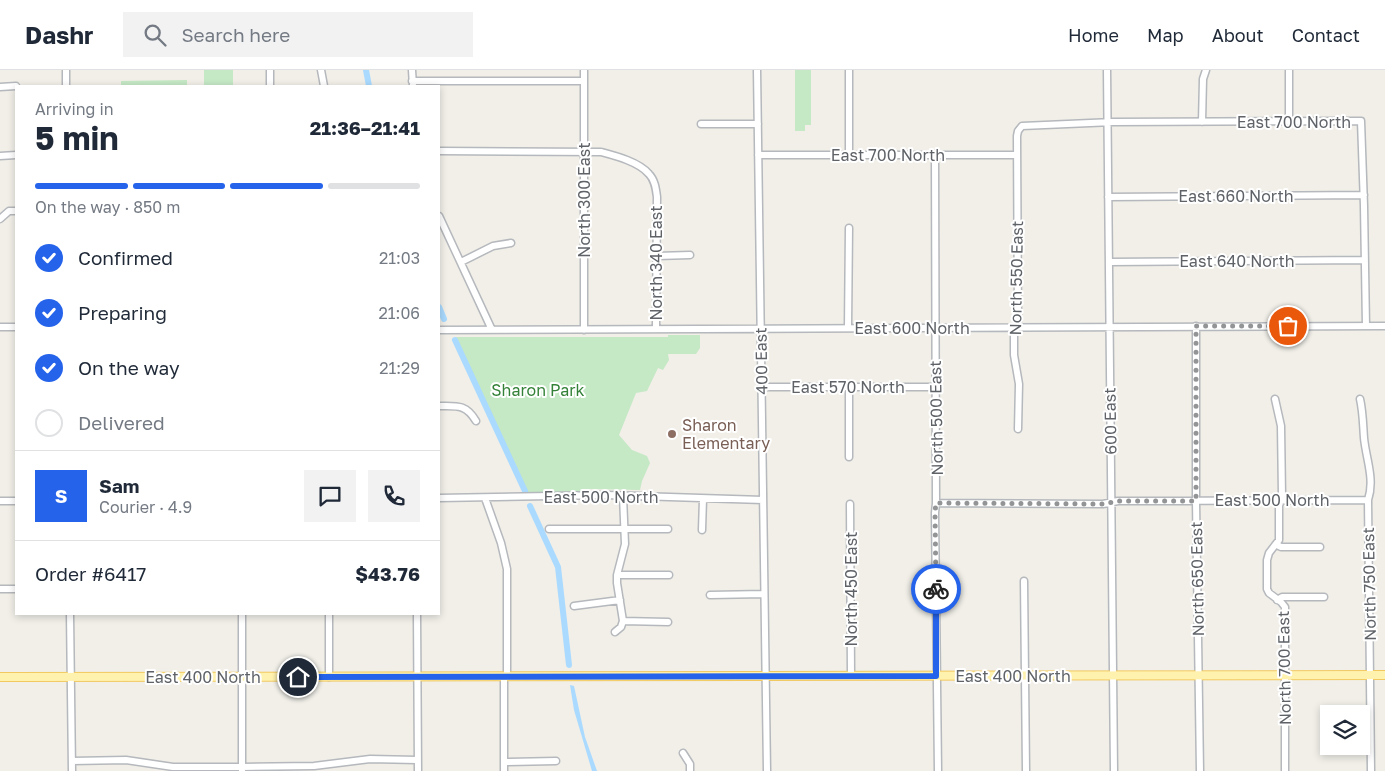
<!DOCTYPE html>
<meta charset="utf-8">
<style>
body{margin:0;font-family:"Golos Text",sans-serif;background:#f2f2f3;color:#1f2937;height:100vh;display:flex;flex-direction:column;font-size:19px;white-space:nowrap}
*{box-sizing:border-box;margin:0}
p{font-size:16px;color:#747a83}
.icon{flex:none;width:28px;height:28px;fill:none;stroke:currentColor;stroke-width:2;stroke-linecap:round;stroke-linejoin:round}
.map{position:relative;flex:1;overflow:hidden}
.details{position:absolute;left:15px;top:15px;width:425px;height:530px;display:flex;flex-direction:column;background:#fff;border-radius:0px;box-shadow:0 2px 8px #0003}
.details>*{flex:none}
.buttons{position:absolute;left:1320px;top:635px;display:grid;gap:10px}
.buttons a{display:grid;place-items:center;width:50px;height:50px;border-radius:0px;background:#fff;box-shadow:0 2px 8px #0003;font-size:25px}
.pin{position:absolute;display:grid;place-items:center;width:42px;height:42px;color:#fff;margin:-21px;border:2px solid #fff;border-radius:50%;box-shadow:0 1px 5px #0007}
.courier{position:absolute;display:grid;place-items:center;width:50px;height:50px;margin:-25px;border:4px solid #2563eb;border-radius:50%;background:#fff;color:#222;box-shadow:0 1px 6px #0007}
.headline em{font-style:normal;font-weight:700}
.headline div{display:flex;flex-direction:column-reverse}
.headline{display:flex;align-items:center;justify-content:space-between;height:85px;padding:0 20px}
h1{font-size:32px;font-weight:700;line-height:38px}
.bar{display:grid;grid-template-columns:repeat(4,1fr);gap:8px 5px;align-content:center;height:60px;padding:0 20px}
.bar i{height:6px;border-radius:4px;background:#e0e1e3}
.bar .on{background:#2563eb}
.bar p{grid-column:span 4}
.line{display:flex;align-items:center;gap:12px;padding:0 20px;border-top:1px solid #e0e1e3}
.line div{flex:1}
.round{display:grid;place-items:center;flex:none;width:52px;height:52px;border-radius:0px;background:#f2f2f3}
ol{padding:0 20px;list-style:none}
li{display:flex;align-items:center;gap:15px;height:55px}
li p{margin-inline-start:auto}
li .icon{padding:5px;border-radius:50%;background:#2563eb;color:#fff;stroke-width:4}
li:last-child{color:#747a83}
li i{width:28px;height:28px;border:2px solid #e0e1e3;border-radius:50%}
header{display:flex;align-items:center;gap:30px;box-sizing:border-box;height:70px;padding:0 25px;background:#fff;border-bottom:1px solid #e0e1e3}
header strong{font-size:24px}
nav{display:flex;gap:28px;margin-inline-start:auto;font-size:18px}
.search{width:350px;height:45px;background:#f2f2f3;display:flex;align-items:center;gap:12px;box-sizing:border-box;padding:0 18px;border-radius:0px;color:#747a83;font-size:19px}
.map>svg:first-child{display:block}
.green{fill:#c5e8c5}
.water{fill:#aadaff}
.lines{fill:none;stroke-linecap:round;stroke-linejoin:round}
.canal{stroke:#aadaff;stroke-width:6}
.minor-casing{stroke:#b5b8bc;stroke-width:9}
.major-casing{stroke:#f2c960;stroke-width:10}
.minor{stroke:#fff;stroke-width:6}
.major{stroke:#fff2af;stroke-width:8}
.done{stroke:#929495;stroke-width:5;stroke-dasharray:0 9}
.route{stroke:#2563eb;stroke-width:6}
.education-dot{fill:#8d6e63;stroke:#fff;stroke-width:2}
.labels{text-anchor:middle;stroke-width:4;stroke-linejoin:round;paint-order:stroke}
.street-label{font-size:16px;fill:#5f6368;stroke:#fff}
.park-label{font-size:16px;fill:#348238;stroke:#fff}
.education-label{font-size:16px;fill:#785e54;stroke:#fff;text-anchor:start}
</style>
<header>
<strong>Dashr</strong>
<div class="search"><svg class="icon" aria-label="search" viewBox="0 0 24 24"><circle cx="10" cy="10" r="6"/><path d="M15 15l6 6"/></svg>Search here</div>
<nav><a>Home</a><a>Map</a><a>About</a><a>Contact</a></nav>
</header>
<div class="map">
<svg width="1385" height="701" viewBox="0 0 1385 701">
<rect width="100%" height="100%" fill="#f1efe8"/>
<path class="green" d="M204,0H233V16H204Z
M795,0H811V55H805V61H795Z
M187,10V16H121V11Z
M668,265H700V278L696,284H668L669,290L663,300L658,298L647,321L636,323L619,365L632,380L647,386L650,393L642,411L640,420L590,419L589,422H528L456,267H668Z"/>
<path class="water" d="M570,615L574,616L585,667L597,701H592L574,640Z"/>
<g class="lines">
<path class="canal" d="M366,0L369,16
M439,237L444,249
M455,270L525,421
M530,436L558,497L569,595"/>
<g class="minor-casing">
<path id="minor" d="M66,0V16
M270,0V16
M321,0L324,16
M412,0L413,16
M584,0V260
M757,0L767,701
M849,0V85
M1107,0L1114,701
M412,11H584
M0,17L16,16
M1289,51V0
M1202,52L1203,9L1206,0
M701,54H758
M439,81L601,82C616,86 639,92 649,104C655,110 656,119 657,127L656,259
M935,84L936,433L935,443L938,701
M758,85H1017
M0,86L16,85
M1108,127L1364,125
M439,146L492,260
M0,149L9,141H16
M657,186L690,185
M461,192L493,176L511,173
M1109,192L1365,190
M1196,256V431L1200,701
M0,257H16
M848,258L849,158
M439,260L1385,256
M762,317H935
M849,317V387
M1275,329L1281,356L1282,426L1279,436V470L1269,483L1267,490V519L1269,523L1281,532L1285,537V701
M1360,329C1363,342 1363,355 1364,368C1366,389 1375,409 1368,430L1371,701
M439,336C457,336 466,334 476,351
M1018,359L1019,314L1014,285V262L1018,251L1017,66L1018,61L1022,56L1113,52L1361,51L1364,136L1366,256
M439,428L607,425L763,430
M485,428L501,473L507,499V607
M0,431H16
M936,433L1103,434L1118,431L1368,430
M850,434L851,605
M549,459H668
M702,460L703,429
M1277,475L1281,477H1320
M617,505H669
M1024,511L1026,701
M0,519H16
M710,525L764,524
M1277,530L1282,527H1324
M574,536L620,530
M70,544L72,701
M242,544V700
M329,544V607
M417,544L418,701
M623,551L668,552
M615,562L621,557L623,551L617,513V505L625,474L623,426
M504,607V701
M683,683L690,694V701
M72,691L126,690L173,697H242L314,696L370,689L417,690
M504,692L556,691"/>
</g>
<g class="major-casing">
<path id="major" d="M0,607L1385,605"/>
</g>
<use href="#minor" class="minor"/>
<use href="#major" class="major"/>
</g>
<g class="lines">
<path class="done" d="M936,519L935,442L936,433L1103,434L1118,431H1196V256H1288"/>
<path class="route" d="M298,607L936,606V519"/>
</g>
<circle class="education-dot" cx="672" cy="364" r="5"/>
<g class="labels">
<g class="street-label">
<text x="1294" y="58">East 700 North</text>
<text x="888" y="91">East 700 North</text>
<text x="1236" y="132">East 660 North</text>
<text transform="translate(584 130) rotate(-90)" y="6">North 300 East</text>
<text x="1237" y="197">East 640 North</text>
<text transform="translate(656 193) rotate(-90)" y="6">North 340 East</text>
<text transform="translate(1016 208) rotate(-89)" y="6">North 550 East</text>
<text x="912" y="264">East 600 North</text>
<text transform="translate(761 291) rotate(-91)" y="6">400 East</text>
<text x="848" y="323">East 570 North</text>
<text transform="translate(936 348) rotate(-91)" y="6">North 500 East</text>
<text transform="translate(1110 351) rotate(-91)" y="6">600 East</text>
<text x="601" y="433">East 500 North</text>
<text x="1272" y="436">East 500 North</text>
<text transform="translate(1197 509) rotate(-91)" y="6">North 650 East</text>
<text transform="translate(1369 514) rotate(-91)" y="6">North 750 East</text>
<text transform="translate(851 519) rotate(-90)" y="6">North 450 East</text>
<text transform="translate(1284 598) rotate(-91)" y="6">North 700 East</text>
<text x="1013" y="612">East 400 North</text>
<text x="203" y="613">East 400 North</text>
</g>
<g class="park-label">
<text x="538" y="326">Sharon Park</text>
</g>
<g class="education-label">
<text x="682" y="361">Sharon<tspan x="682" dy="18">Elementary</tspan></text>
</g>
</g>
</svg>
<div class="buttons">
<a><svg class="icon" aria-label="layers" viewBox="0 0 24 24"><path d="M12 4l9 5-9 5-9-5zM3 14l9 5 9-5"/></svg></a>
</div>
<div class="pin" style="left:1288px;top:256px;background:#ea580c"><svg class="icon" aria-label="bag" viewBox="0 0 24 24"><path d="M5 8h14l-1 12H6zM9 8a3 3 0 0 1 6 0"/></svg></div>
<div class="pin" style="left:298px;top:607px;background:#1f2937"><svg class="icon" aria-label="home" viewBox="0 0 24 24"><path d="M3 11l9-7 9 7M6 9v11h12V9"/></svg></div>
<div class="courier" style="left:936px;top:519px"><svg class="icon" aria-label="bike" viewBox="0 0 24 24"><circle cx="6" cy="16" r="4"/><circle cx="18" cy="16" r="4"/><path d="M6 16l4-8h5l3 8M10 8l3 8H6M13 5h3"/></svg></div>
<section class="details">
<div class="headline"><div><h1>5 min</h1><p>Arriving in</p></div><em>21:36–21:41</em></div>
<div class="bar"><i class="on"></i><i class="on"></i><i class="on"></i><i></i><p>On the way · 850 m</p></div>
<ol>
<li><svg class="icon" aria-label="check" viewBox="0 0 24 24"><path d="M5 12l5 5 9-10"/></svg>Confirmed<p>21:03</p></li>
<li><svg class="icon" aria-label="check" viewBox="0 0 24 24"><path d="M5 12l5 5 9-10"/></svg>Preparing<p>21:06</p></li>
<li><svg class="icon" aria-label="check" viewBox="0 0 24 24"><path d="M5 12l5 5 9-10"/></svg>On the way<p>21:29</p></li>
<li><i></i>Delivered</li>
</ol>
<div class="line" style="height:90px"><b class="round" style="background:#2563eb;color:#fff">S</b><div><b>Sam</b><p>Courier · 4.9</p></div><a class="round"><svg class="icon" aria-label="chat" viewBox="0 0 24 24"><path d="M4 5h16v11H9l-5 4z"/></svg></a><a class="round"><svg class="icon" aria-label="phone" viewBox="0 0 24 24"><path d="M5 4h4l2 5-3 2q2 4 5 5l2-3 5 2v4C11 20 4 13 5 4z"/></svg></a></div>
<div class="line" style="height:65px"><div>Order #6417</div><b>$43.76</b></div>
</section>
</div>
